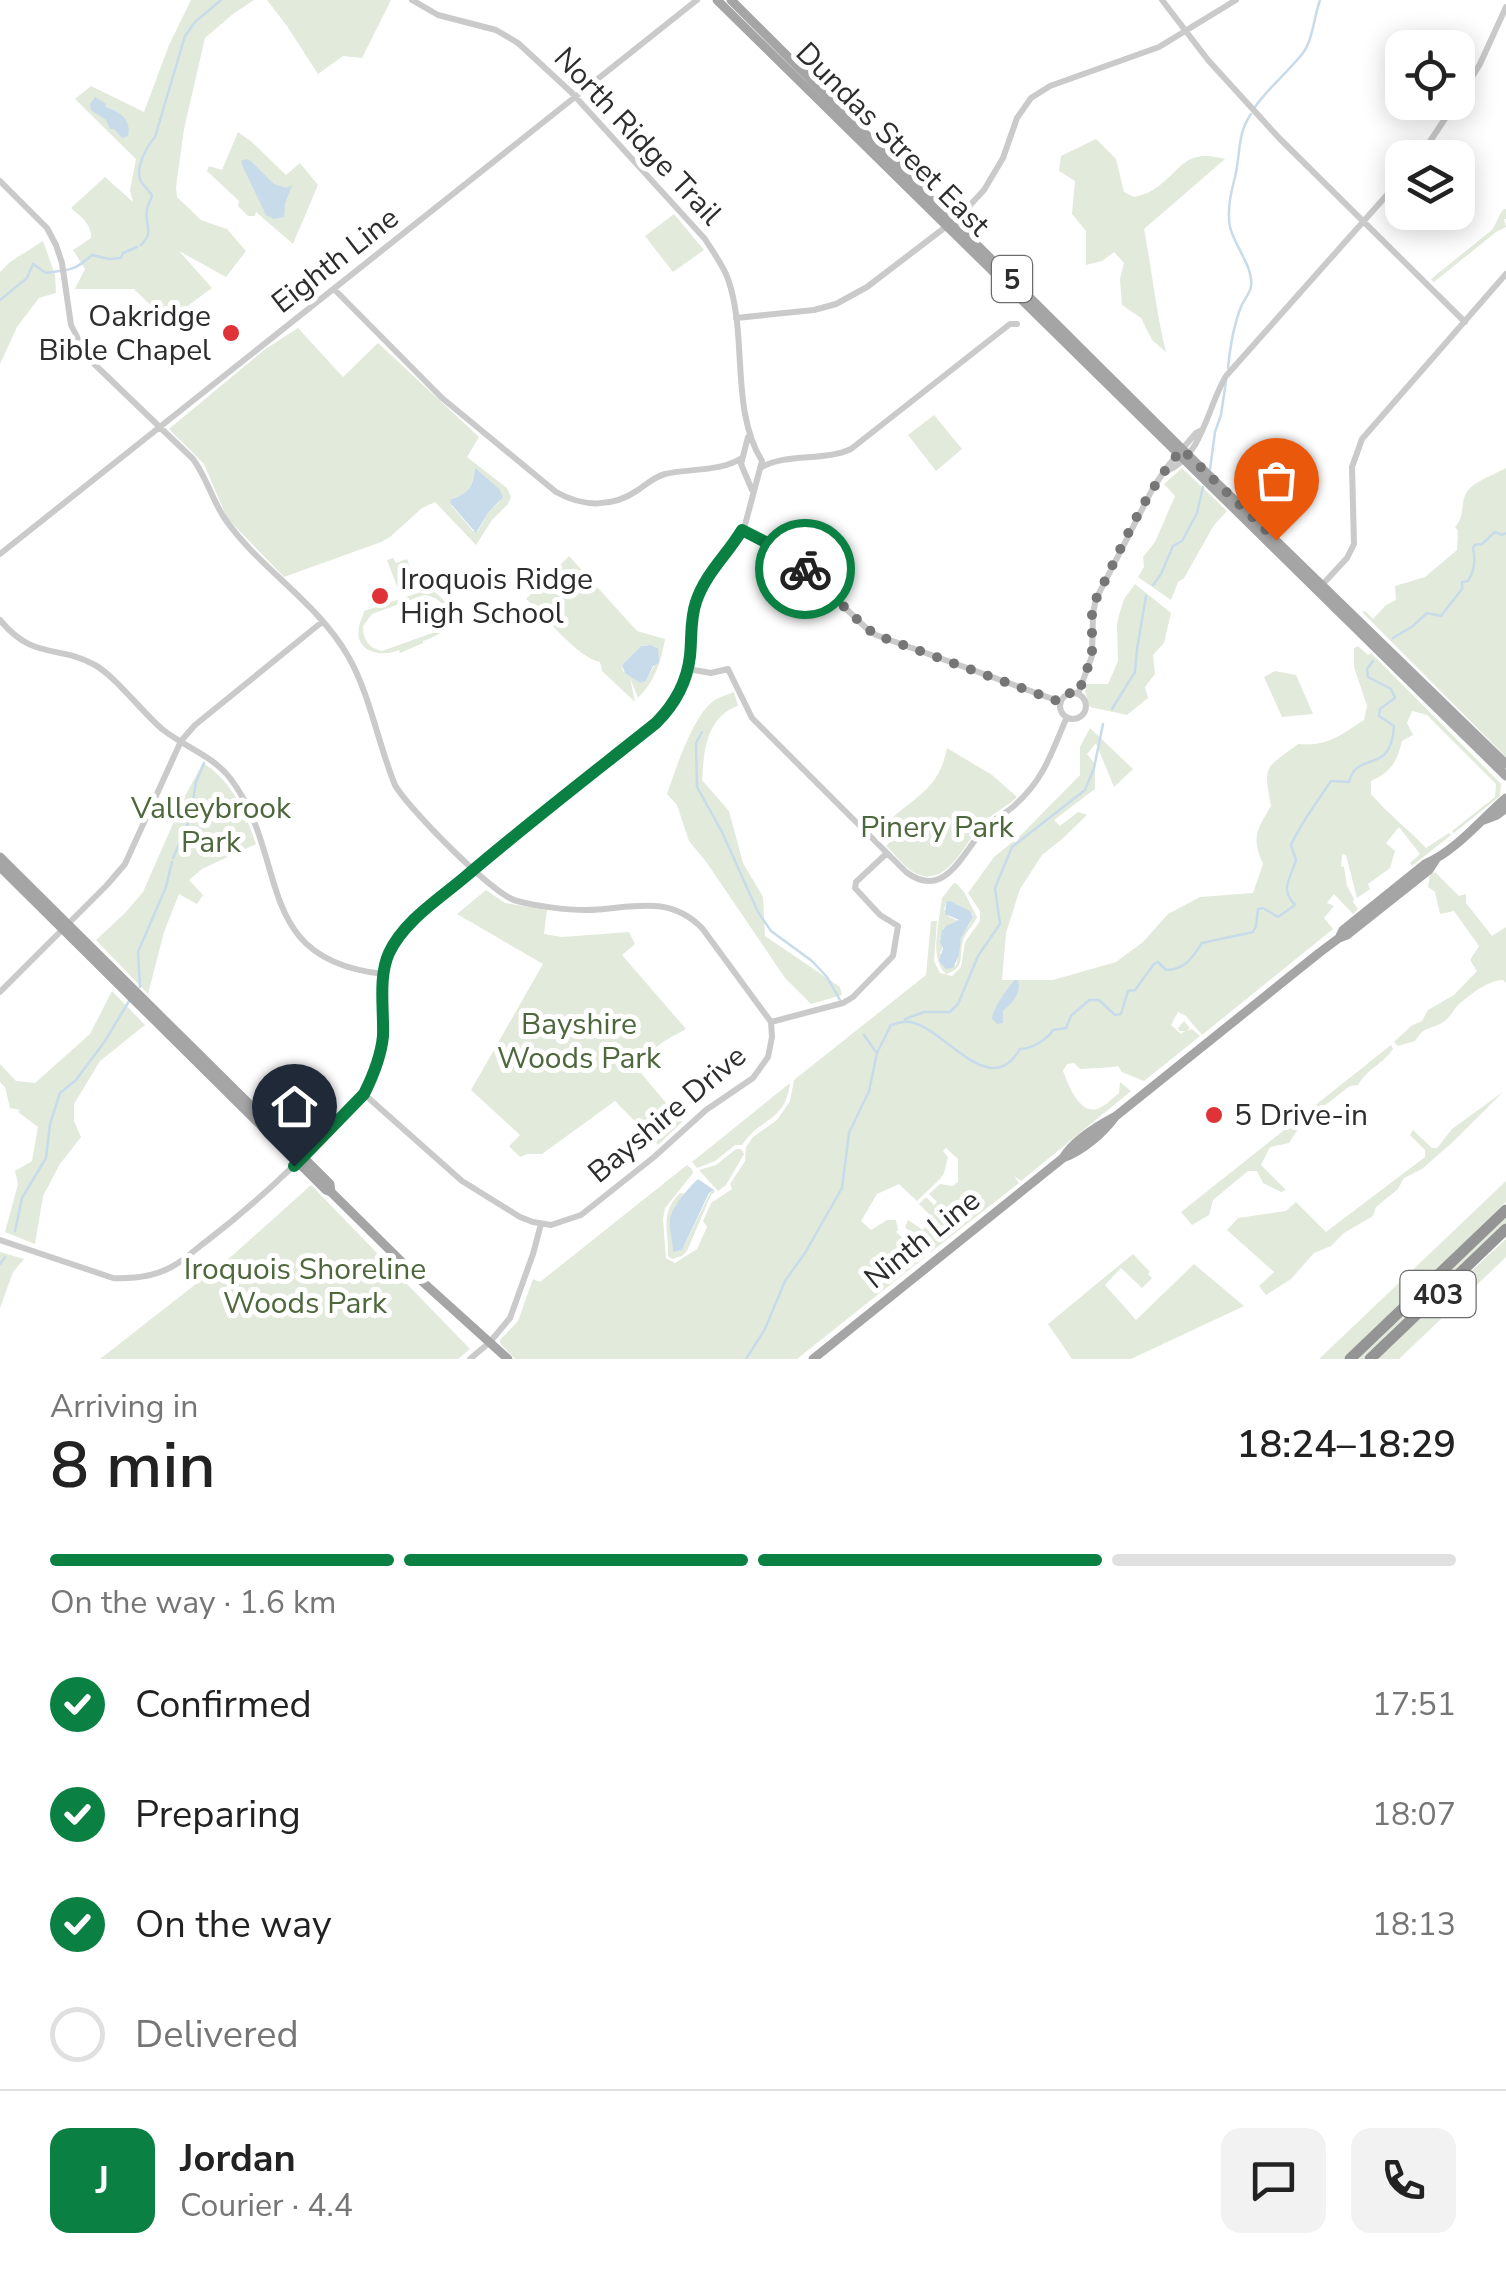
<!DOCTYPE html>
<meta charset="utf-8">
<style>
body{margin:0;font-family:"Nunito Sans",sans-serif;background:#f2f2f2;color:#222;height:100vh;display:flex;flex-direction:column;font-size:38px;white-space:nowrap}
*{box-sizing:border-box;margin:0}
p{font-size:32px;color:#767676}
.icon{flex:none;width:55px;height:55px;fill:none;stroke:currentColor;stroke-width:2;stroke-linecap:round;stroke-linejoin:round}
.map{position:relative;height:1359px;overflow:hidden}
.panel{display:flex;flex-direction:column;background:#fff;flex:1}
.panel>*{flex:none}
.fabs{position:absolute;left:1385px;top:30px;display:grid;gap:20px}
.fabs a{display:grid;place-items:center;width:90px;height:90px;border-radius:20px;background:#fff;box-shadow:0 5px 25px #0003;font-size:50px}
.pin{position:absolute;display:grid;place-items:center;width:85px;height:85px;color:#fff;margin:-102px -42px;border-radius:50% 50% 50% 0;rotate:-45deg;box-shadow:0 0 10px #0007}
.pin .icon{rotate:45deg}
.courier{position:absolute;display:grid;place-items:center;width:100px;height:100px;margin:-50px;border:8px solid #0b8043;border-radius:50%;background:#fff;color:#222;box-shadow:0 2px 12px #0007}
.overview em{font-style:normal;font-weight:600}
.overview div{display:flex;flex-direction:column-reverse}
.overview{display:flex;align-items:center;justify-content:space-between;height:170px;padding:0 50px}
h1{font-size:65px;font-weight:600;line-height:75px}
.bar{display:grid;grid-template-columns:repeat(4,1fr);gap:15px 10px;align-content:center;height:120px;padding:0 50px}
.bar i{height:12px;border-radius:8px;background:#e0e0e0}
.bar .active{background:#0b8043}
.bar p{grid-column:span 4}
.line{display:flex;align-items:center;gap:25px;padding:0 50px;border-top:2px solid #e0e0e0}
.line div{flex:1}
.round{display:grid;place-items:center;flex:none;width:105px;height:105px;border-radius:20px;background:#f2f2f2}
ol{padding:0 50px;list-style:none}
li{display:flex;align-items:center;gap:30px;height:110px}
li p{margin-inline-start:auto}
li .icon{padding:10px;border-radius:50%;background:#0b8043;color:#fff;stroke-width:4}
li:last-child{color:#767676}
li i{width:55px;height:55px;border:5px solid #e0e0e0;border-radius:50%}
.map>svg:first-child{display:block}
.green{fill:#e2eadb;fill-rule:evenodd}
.water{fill:#c7dbea}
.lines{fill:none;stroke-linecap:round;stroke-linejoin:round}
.stream{stroke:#c7dbea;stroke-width:2.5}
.minor{stroke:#cacaca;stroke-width:6}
.major{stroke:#a5a5a5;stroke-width:9}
.highway{stroke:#949494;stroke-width:11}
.done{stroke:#767676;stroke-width:10;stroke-dasharray:0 18}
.route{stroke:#0b8043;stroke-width:12}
.poi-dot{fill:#e03338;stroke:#fff;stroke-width:4}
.labels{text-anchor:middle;stroke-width:10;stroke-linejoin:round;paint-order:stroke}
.shield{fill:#fff;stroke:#6c6c6c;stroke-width:2.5}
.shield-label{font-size:28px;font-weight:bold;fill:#2d2d2d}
.street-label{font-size:30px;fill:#2d2d2d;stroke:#fff}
.poi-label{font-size:30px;fill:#2d2d2d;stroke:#fff;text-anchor:start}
.park-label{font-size:30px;fill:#4e673c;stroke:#fff}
</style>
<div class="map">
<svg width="1506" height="1359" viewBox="0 0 1506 1359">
<rect width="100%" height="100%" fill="#fff"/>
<path class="green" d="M191,0H254L233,14L205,38L184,129L176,187L177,197L201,220L227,229L246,251L226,277L179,251L212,288L167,321L134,289H75L85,269L73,250L91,238C92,224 81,217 71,208L105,177L133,202L130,190L136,159L75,99L91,86L144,112L169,45Z
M267,0H391L362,58L343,56L318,74L287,26Z
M238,132L252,142L286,175L300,163L318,185L293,244L256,212L255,216H248L238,206L239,201L207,171L209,166L222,170Z
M1096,139L1116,159L1124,192L1134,197C1140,195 1146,194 1151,191C1181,174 1181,147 1225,159L1144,229C1152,270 1156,312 1166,352L1152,340L1141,318L1122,305L1120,279L1124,263L1114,252L1102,261L1086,265V231L1072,214L1075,181L1059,171L1061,156Z
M1504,209H1506V219H1504L1506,227L1496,232L1434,282L1431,279L1492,230C1497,223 1498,215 1504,209Z
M674,214L704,250L673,272L645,236Z
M43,241L55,275L56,293L39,298L17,327L0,364V272L10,262Z
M298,328L343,377L378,343L479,437L467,457L507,488L511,497L508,504L492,520L476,545L435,502L422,508L390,537L381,542L284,577L227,518L204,464L169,429L264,350ZM475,469L500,501L488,513L478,531H473L451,505V499C469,494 472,487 475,469Z
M934,415L962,449L936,471L908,435Z
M1182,468L1227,511L1214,525L1184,578L1178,582L1171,600L1138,577L1144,567L1143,557L1155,542L1175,496L1164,484Z
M1506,468V757L1362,612L1365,611L1373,619L1386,605L1396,600L1395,586L1425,577L1457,550L1458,531L1455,527C1466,516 1459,500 1469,489C1478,480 1495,474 1506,468Z
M569,556L637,631L665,639C661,662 655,681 638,698L630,678L635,702L602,671L600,662C576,657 547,617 526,599ZM647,645L657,647V660L646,681L640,683L623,671L622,665L641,646Z
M393,558L396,563L407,559L417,586L399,592L387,560Z
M1135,584L1171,613L1164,643L1153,655L1155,674L1145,687L1148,698L1127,715L1090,707L1085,691L1087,684H1108L1118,661L1117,624L1119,615L1124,599Z
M430,589C459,608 459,630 423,641V643L400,653L399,650C381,658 354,652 359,627C360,621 363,617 364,611ZM424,595C445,597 453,616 438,631L382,651C368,648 363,639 363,626L372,614Z
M1358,646L1368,655L1371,653L1501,784L1500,796L1454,833L1452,831L1495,797L1496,784L1427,715L1412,711L1407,723L1413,735L1402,741C1397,762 1391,772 1371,781V794C1388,814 1408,829 1426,848L1449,833L1451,835L1412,866L1410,863L1420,854L1399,827L1386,843L1395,851L1390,868L1368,884L1370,889L1357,898L1346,855L1342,854L1341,866L1344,867L1347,886L1354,899L1353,902L1358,909L1353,914L1334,894L1327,903L1334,906L1324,918L1333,929L1202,1035L1186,1016L1178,1012L1171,1025L1181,1034L1185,1031H1179L1178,1028L1184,1021L1190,1028L1187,1031L1192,1029L1200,1036L1144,1081L1122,1072L1118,1066C1110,1068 1090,1068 1080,1069L1074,1063L1067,1064L1063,1071C1068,1084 1079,1114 1097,1109C1104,1107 1113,1098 1119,1093L1120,1082L1131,1091L1021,1181L1014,1176L1019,1183L931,1252L905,1227L908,1220L923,1230L933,1218L919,1204L926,1197L934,1205L937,1202L929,1194L940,1184L953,1186L958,1182V1159L946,1148L943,1151L948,1157L944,1173L940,1179L917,1201L899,1184L877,1194L861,1221L871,1230L887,1220H896L898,1230L896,1232L925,1257L797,1359H515L500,1343V1340L518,1321L533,1279L540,1282L687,1165L692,1169L693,1173L665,1208L663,1219L666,1258L675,1263L697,1249L707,1227L703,1221L711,1203L732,1189L730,1184L745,1161L746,1147L753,1137L777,1120L790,1101L794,1080L926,975L931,921H937L934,961L940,973L952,976L961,967L965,942L980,921V911L968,893L994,857L1021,835L1080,775V747L1090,728L1133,769L1114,787L1096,743L1087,754L1095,764V789L1054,820L1060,826L1078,812L1087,815L1062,839L1042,855L1020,889L1006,933L1002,980H1053L1116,962L1143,942L1168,914L1200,897L1253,893L1263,864C1251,837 1257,830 1271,806C1263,764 1265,769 1298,744C1328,747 1340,735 1364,720L1367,706L1354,667V648Z
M1275,671L1296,675L1313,714L1282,717L1264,677Z
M734,692L738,706C706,717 704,751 702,780L729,811L743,863L763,897L765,936L840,987L842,995L811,1004L785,978L707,863L689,841L677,805L667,794C675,771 692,719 711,703C716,698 727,695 734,692Z
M947,748L992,775L1017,797C1006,808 990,814 980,826C964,845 946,889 915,873C904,867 895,854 886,846L902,830L892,818C921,793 939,787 947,748Z
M203,763C232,781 245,812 256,844L202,869L189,880L203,895L197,904L179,894L164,932L148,994L96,940L125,913L143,892L186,794Z
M1435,872L1459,896L1466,894V903L1492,936L1506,927V983L1503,980C1486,981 1473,993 1459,1004C1453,1010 1450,1018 1442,1023C1428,1030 1425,1026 1415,1041L1398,1046L1394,1042L1411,1026L1422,1021L1428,1010L1454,995L1477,971L1470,960L1479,946L1454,911L1440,914L1435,892L1428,887L1430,875Z
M956,883L964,892L977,917C974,925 967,930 964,938C957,955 968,967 946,974C929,958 939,926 941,904L942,898L953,884ZM946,902L957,904L973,915C971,924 967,927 962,935C958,945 959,956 956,966L940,953L943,947L940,940L944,928L959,921L949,917L944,909Z
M486,890L505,903L547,910L544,934L562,937L629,932L635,944L622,955L686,1029C663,1042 650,1046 641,1073L682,1122L658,1145L615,1101L542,1154H527L520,1157L509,1146L520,1135L471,1090L543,964L457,914Z
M112,991L145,1025L100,1061L74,1104V1121L81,1137L60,1164L43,1196L35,1244L5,1232L18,1184L15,1171L32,1161L38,1127L18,1112L20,1110L10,1108L5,1087L0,1082V1064L16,1081L35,1083L90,1034Z
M1391,1045L1393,1049C1381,1066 1369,1067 1358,1085L1350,1086L1302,1123L1289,1143L1270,1147L1261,1165L1286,1190L1281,1192L1263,1183L1257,1171H1248L1213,1200L1209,1215L1192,1225L1181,1212Z
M790,1083C785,1123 760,1117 742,1145H735L715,1161L697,1168L692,1162Z
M1503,1092L1456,1139L1422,1169L1404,1178L1398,1189L1376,1207L1373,1216L1344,1233L1331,1246L1314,1253L1291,1279L1266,1295L1259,1286L1274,1272L1227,1230L1238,1218L1286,1211L1296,1202L1326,1232L1425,1157V1150L1410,1135L1413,1130L1432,1148H1437L1452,1129Z
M736,1149H741L744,1154L726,1185L718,1191L699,1170L716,1165Z
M1506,1181V1202L1344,1359H1319Z
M311,1185L470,1349L458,1359H100L233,1255Z
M714,1190L715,1192L711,1195L687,1251L682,1256L672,1259L668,1256C669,1229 659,1214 680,1193L687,1194L675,1206L673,1251L682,1250L710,1193Z
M1506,1216V1225L1364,1359H1355Z
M1506,1239V1257L1399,1359H1376Z
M0,1252L24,1259L13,1272L0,1308Z
M1133,1254L1150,1272L1148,1274L1152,1278L1142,1288L1121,1268L1105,1285L1136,1320L1194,1264L1244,1306L1131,1359H1072L1048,1324Z"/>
<path class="water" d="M95,97L106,104L105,107C119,111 132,119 128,136L122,138L114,129H110L106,120L91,110L90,104Z
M246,159L251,161L274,184L286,188L292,185L285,204L284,217L274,219L266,215L243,167L241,161Z
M475,468L499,489L503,497L488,513L476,533L450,503L451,499C469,494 473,486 475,468Z
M650,645L658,648L659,663L653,666L646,681L640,683L625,673L622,665L641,646Z
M950,901L970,911L973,917L961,938L959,955L953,968L946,969L939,961L943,948L940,942L942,931L946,926L959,920L945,914L946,902Z
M1015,980H1018C1022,993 1012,1003 1003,1011V1023L997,1024L992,1019C993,1008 1007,988 1015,980Z
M698,1179L714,1190L709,1193L682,1250L673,1252C673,1241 669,1229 670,1219C671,1208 690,1186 698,1179Z"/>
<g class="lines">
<path class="stream" d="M1255,107C1269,87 1288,72 1303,53C1313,39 1314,17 1320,0
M141,245C155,231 144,226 147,210C147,205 151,201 152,196C150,191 145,187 142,183C133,171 147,146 155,137L185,36L195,22L221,0
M0,300L27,278L33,264L46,273C70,269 73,272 92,255L109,259L121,258L123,253L137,247
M1228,368C1230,347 1233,327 1241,307C1243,301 1251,292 1251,286C1254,268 1234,245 1230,227C1227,212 1230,196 1234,181C1241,158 1236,135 1251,114
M1210,469L1215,432L1221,415L1226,381
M1153,585L1161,574L1173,546L1182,541L1197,513L1203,487
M1393,638L1413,626L1427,613L1441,616L1462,589V582L1468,581C1475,570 1476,560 1473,548L1475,545L1482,544L1495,532L1502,535L1506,533
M1112,709L1135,672L1137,649L1146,596
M702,732L696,743L697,787L722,832L758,912L771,931L812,961L827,977L840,1000
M173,858L190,819L196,782L204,763
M140,987L138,952L166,887L172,862
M905,1019L924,1012H950L958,1004L978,956L1000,924L995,888L1012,847L1085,790L1094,768L1103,724
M864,1035L876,1052
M15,1231L22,1198L46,1158L50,1124L60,1093L76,1080L105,1041L129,1001
M0,1264L5,1257
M746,1359L765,1329L785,1281L805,1253L842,1188L849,1133L869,1091L877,1053L891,1025C899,1023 906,1020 914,1023C948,1033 991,1100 1020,1049C1031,1049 1047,1040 1053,1030L1066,1028L1071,1016L1089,1000H1099L1115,1015L1121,1014L1128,991L1135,990L1154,964L1158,962L1166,970C1185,970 1192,958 1202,943L1253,932L1256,926L1258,909L1263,908L1278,917L1295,905C1279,889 1291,878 1296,860L1291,845C1302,821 1317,802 1331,781L1349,782C1357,749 1391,777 1394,726L1379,716L1380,709L1395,698L1391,689L1368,677L1367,669L1373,661"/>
<path class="minor" d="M1162,0L1208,60L1279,138L1465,322
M1458,100L1480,64L1506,7
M1419,158L1456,102
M0,181L47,228L56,245L62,263L71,325L88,358L193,459C207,478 212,500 225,519C260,569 317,602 348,656C370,694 378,744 395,785C407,807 493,895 517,901C535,906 566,910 586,910C630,909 667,893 702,928L771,1022L772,1037L768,1057L753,1078L706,1110L654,1157L581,1215L551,1225L533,1222L520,1217L462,1181L364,1094
M334,289L442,398L556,492C583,507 612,508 638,490C647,484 654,477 665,474C690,468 720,472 742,458
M736,318L814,310L836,304L867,287L960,216L984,190L1003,158L1017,118L1031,98L1050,86L1159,47L1236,0
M748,437L741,464L752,490
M760,468C787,452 823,462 851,449L1010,324H1017
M1165,472C1203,457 1207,407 1226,376L1402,178
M743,530L791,556L865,627L876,635L1061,702
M0,554L697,0
M1322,585L1347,558L1354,544L1352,467L1362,439L1506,274
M0,620C34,661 57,644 95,665C116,677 142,712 162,729C183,746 213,756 230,778C291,858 250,960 384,974
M688,669L711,673L728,669L752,718L906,872C945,901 962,853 984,829C992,819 1006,814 1015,805C1045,778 1051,753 1067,717
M1060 706a13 13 0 1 1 26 0a13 13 0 1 1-26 0Z
M1078,694L1092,656L1093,613L1096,599L1153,488L1167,467L1196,433L1202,430
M0,992L107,885L125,864L181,741L195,725L322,622
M771,1022L843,1003L853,997L893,956L898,926L880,915L855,888L856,882L887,853
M0,1240L113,1278C135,1279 159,1276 178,1263C189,1256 198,1247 208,1240C251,1207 289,1172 326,1133C345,1113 366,1095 376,1068C390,1025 371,973 400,936C421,909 452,888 479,865C537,817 597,771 656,723L675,701L684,681L690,656L692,619L696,602L706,579L736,542L745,525L762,461C730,410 748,336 728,279C723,265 713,252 705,239L571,92L518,43L496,30L438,15L412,0
M470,1359L490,1342L510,1318L533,1254L541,1224"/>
<path class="major" d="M717,0L1506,776
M731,0L1187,454L1506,764
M1484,820L1497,815L1506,808
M0,857L330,1184L331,1192
M0,867L326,1190L331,1192L415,1275L508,1359
M1340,936L1343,930L1425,864C1456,851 1480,820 1506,798
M1063,1158C1083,1151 1103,1133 1115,1117
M813,1359L1063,1158C1073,1141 1099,1125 1116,1116L1319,953L1339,938L1347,935L1429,870L1436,859"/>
<path class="highway" d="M1350,1359L1506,1210
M1370,1359L1506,1229"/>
</g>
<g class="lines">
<path class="done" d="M805,569L865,627L876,635L1060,702L1070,693L1078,694L1092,656V612L1096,599C1122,547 1144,493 1182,449L1276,540"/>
<path class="route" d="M294,1166L364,1094C373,1076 381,1057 383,1036C384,1010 378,977 389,953C404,921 439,899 465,877C527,824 592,774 656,723C675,704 687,683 690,656C692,637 690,619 696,602C705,574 727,555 742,530L789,554L805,569"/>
</g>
<g class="poi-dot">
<circle cx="231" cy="333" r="10"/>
<circle cx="380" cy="596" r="10"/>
<circle cx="1214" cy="1115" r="10"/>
</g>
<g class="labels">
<g class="shield">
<rect x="992" y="256" width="40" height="46" rx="8"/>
<rect x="1400.5" y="1271" width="75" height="46" rx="8"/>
</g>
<g class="shield-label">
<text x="1012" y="289">5</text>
<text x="1438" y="1304">403</text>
</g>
<g class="street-label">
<text transform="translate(638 136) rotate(47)" y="10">North Ridge Trail</text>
<text transform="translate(893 139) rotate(45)" y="10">Dundas Street East</text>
<text transform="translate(335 260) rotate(-38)" y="10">Eighth Line</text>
<text transform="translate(667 1114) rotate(-40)" y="10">Bayshire Drive</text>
<text transform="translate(922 1239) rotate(-39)" y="10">Ninth Line</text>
</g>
<g class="poi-label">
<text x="211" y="326" text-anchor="end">Oakridge<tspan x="211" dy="34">Bible Chapel</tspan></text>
<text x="400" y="589">Iroquois Ridge<tspan x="400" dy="34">High School</tspan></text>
<text x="1234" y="1125">5 Drive-in</text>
</g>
<g class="park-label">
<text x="211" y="818">Valleybrook<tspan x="211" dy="34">Park</tspan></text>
<text x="937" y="837">Pinery Park</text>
<text x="579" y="1034">Bayshire<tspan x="579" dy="34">Woods Park</tspan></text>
<text x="305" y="1279">Iroquois Shoreline<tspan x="305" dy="34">Woods Park</tspan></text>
</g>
</g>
</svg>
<div class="fabs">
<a><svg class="icon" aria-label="locate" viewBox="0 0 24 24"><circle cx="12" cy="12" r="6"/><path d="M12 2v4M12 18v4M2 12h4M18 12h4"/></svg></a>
<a><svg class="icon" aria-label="layers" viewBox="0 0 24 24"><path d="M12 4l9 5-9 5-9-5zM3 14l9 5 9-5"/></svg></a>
</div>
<div class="pin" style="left:1276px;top:540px;background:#ea580c"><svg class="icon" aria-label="bag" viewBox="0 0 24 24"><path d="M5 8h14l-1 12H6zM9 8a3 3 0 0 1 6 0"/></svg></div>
<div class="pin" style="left:294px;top:1166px;background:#1f2937"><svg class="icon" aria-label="home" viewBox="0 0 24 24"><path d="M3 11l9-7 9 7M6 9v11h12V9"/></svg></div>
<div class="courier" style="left:805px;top:569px"><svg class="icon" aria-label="bike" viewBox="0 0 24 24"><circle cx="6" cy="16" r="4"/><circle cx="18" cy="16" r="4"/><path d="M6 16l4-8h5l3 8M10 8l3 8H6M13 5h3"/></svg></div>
</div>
<section class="panel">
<div class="overview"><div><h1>8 min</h1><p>Arriving in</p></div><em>18:24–18:29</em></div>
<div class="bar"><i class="active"></i><i class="active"></i><i class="active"></i><i></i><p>On the way · 1.6 km</p></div>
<ol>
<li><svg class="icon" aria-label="check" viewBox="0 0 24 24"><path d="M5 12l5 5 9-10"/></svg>Confirmed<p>17:51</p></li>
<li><svg class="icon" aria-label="check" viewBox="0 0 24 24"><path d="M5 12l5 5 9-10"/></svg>Preparing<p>18:07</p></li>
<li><svg class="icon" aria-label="check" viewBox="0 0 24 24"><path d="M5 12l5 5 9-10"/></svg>On the way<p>18:13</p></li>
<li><i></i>Delivered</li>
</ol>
<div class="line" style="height:180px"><b class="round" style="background:#0b8043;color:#fff">J</b><div><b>Jordan</b><p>Courier · 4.4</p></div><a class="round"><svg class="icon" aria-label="chat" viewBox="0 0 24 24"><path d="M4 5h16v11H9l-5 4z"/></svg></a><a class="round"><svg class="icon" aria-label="phone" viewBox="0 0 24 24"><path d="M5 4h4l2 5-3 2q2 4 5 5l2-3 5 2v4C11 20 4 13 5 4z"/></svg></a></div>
</section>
